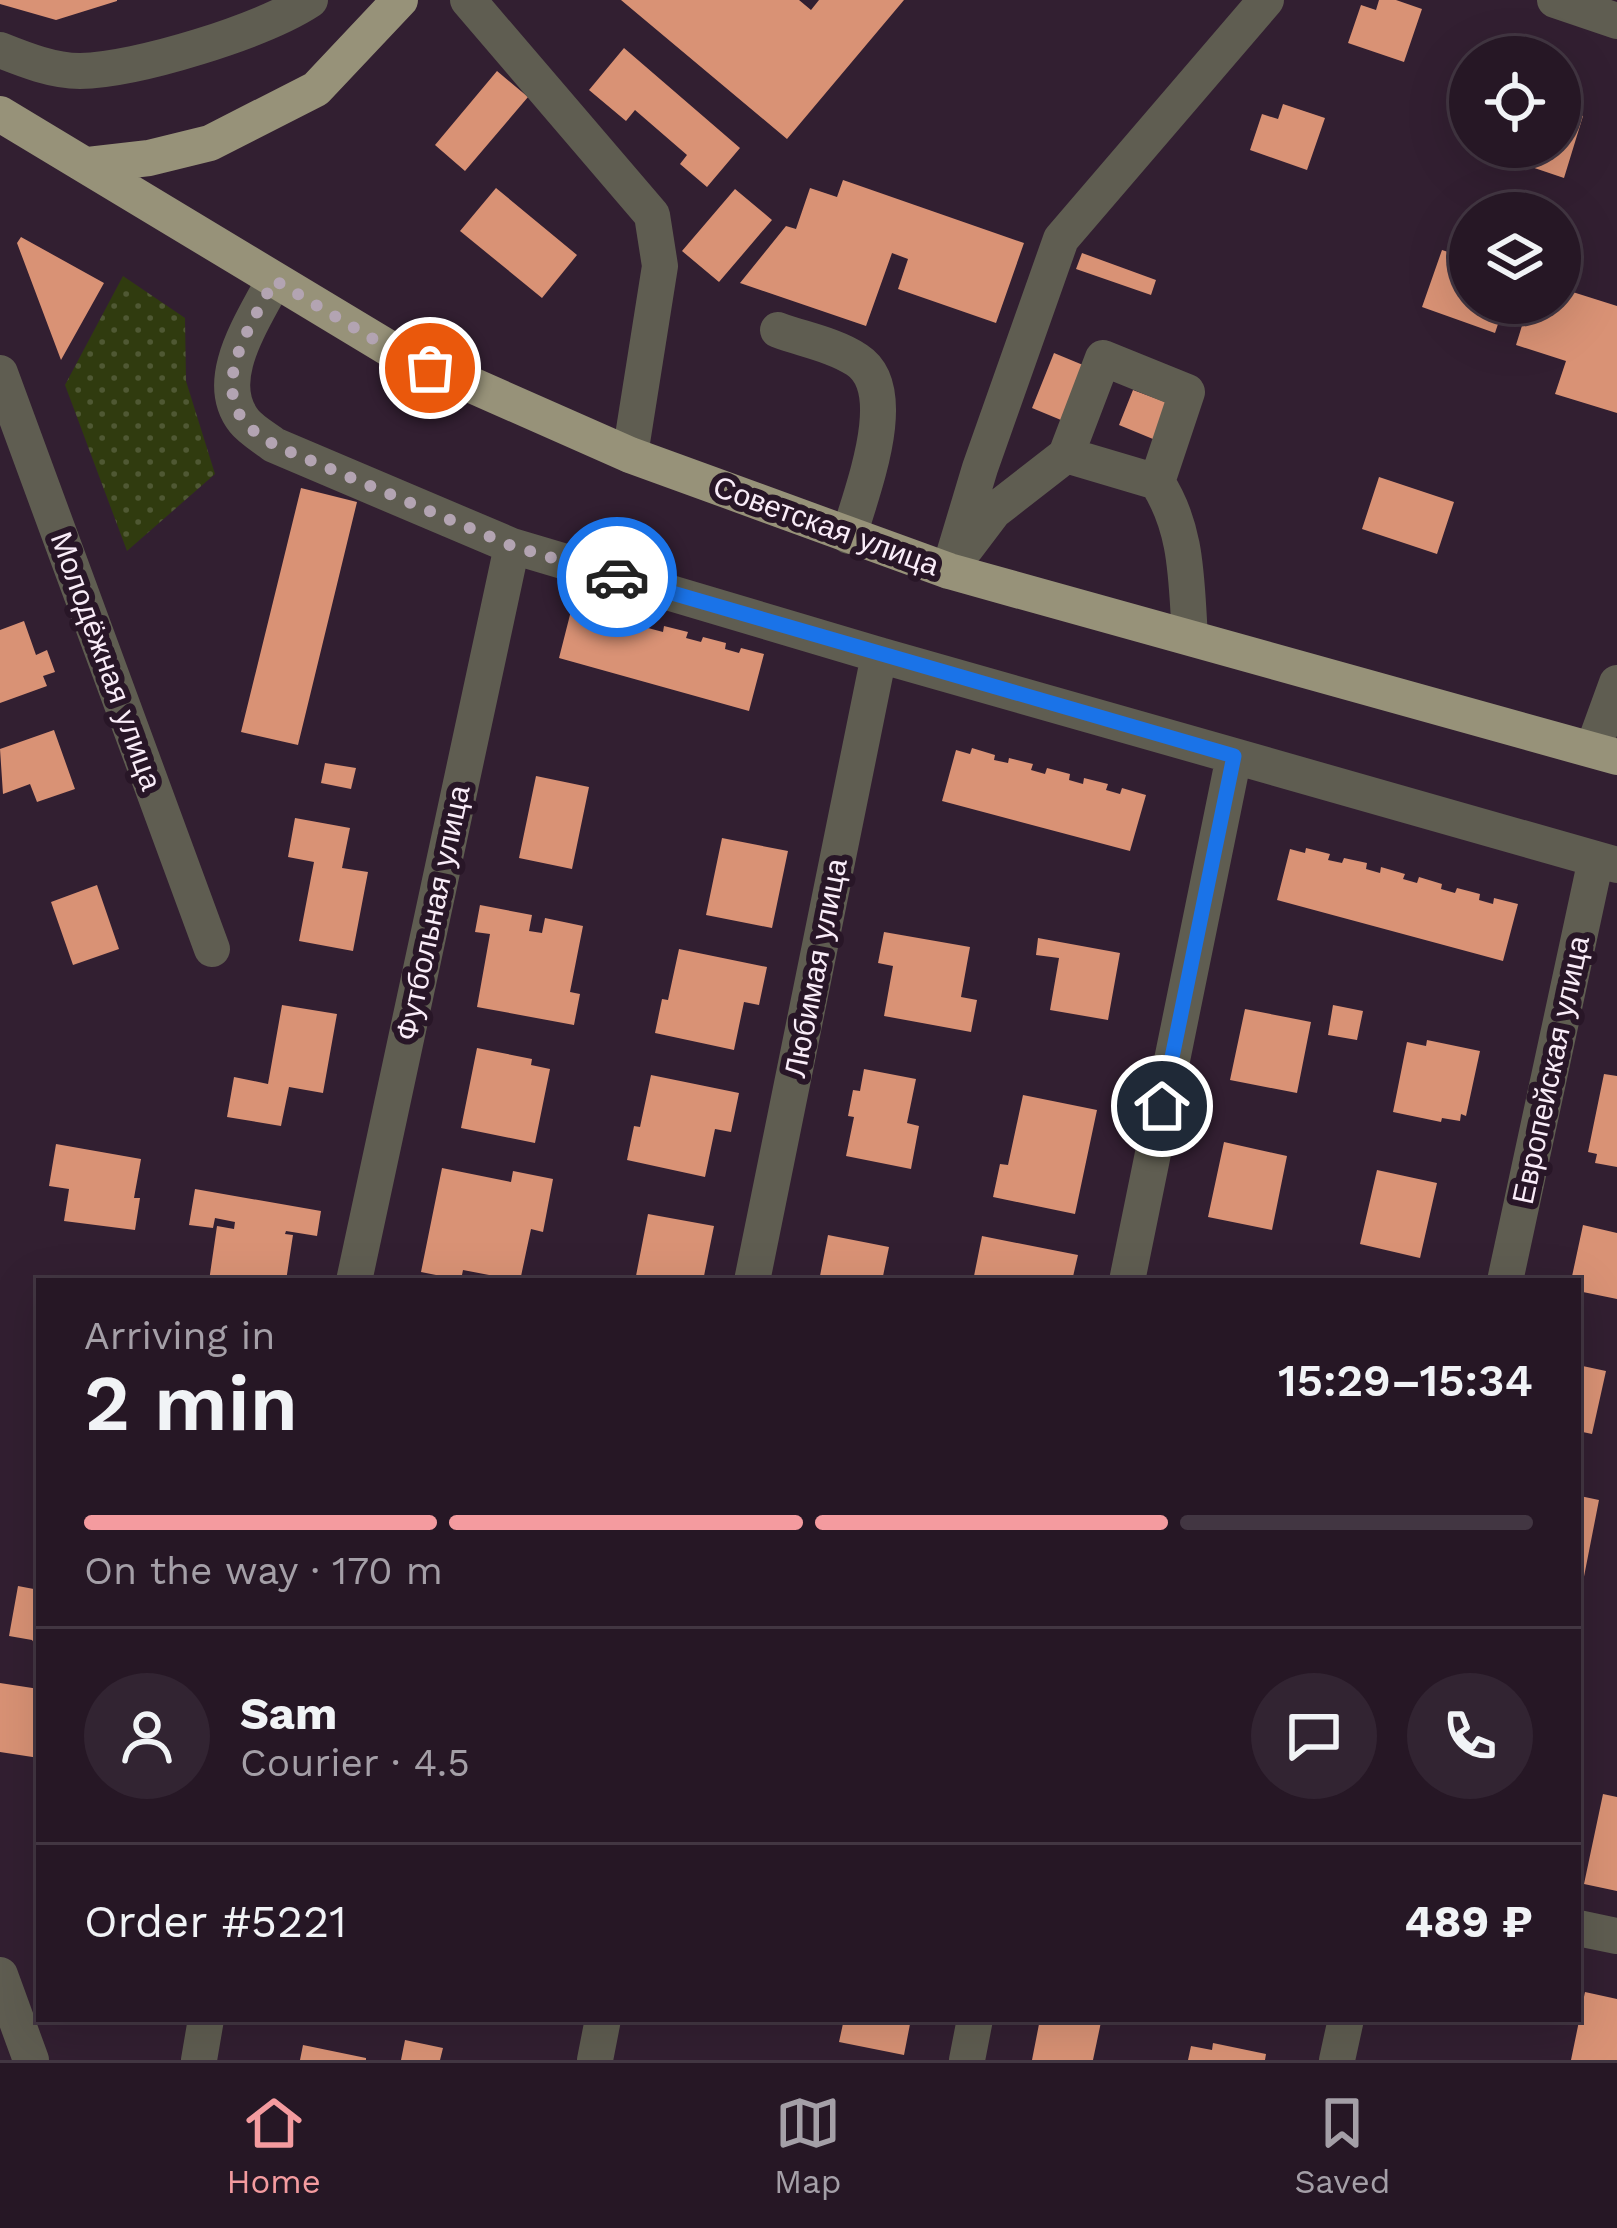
<!DOCTYPE html>
<meta charset="utf-8">
<style>
body{margin:0;font-family:"Work Sans",sans-serif;background:#322432;color:#f1f3f6;height:100vh;display:flex;flex-direction:column;font-size:45px;white-space:nowrap}
*{box-sizing:border-box;margin:0}
p{font-size:39px;color:#a49fa7}
.icon{flex:none;width:66px;height:66px;fill:none;stroke:currentColor;stroke-width:2;stroke-linecap:round;stroke-linejoin:round}
.map{position:relative;flex:1;overflow:hidden}
.side{position:absolute;left:36px;top:1278px;width:1545px;height:744px;display:flex;flex-direction:column;background:#261725;border-radius:0px;box-shadow:0 12px 48px #0002,0 0 0 3px #423642}
.side>*{flex:none}
.buttons{position:absolute;left:1449px;top:36px;display:grid;gap:24px}
.buttons a{display:grid;place-items:center;width:132px;height:132px;border-radius:50%;background:#261725;box-shadow:0 12px 48px #0002,0 0 0 3px #423642;font-size:60px}
.pin{position:absolute;display:grid;place-items:center;width:102px;height:102px;color:#fff;margin:-51px;border:6px solid #fff;border-radius:50%;box-shadow:0 3px 12px #0007}
.courier{position:absolute;display:grid;place-items:center;width:120px;height:120px;margin:-60px;border:9px solid #1a73e8;border-radius:50%;background:#fff;color:#222;box-shadow:0 3px 15px #0007}
.headline em{font-style:normal;font-weight:600}
.headline div{display:flex;flex-direction:column-reverse}
.headline{display:flex;align-items:center;justify-content:space-between;height:204px;padding:0 48px}
h1{font-size:78px;font-weight:600;line-height:90px}
.bar{display:grid;grid-template-columns:repeat(4,1fr);gap:18px 12px;align-content:center;height:144px;padding:0 48px}
.bar i{height:15px;border-radius:9px;background:#423642}
.bar .active{background:#f49b9f}
.bar p{grid-column:span 4}
.line{display:flex;align-items:center;gap:30px;padding:0 48px;border-top:3px solid #423642}
.line div{flex:1}
.round{display:grid;place-items:center;flex:none;width:126px;height:126px;border-radius:63px;background:#322432}
.menu{display:flex;justify-content:space-around;align-items:center;height:168px;border-top:3px solid #423642;background:#261725;font-size:33px;color:#a49fa7}
.menu a{display:grid;justify-items:center;gap:6px}
.menu .active{color:#f49b9f}
.map>svg:first-child{display:block}
.park{fill:url(#park-dots)}
.building{fill:#d99275}
.lines{fill:none;stroke-linecap:round;stroke-linejoin:round}
.minor{stroke:#5f5d51;stroke-width:36}
.major{stroke:#979279;stroke-width:36}
.done{stroke:#b3a4b2;stroke-width:12;stroke-dasharray:0 21.6}
.route{stroke:#1a73e8;stroke-width:15}
.labels{text-anchor:middle;stroke-width:12;stroke-linejoin:round;paint-order:stroke}
.street-label{font-size:30px;fill:#f9ecf8;stroke:#281627}
</style>
<div class="map">
<svg width="1617" height="2060" viewBox="0 0 1617 2060">
<defs>
<pattern id="park-dots" width="8" height="8" patternUnits="userSpaceOnUse" patternTransform="scale(3)"><rect width="8" height="8" fill="#303b0f"/><path d="M2 2h.1M6 6h.1" fill="none" stroke="#4f5833" stroke-width="1.8" stroke-linecap="round"/></pattern>
</defs>
<rect width="100%" height="100%" fill="#321f31"/>
<path class="park" d="M123,276L185,318L186,381L215,474L127,551L65,385Z"/>
<path class="building" d="M0,0H117V1L56,20L0,4Z
M621,0H799L811,10L819,0H904L787,139Z
M1379,0H1396L1422,9L1404,62L1348,43L1361,5L1376,10Z
M624,48L740,148L707,187L680,164L687,155L635,110L626,121L589,90Z
M497,71L528,97L465,171L435,145Z
M1283,104L1325,118L1307,170L1250,150L1262,114L1278,119Z
M1560,108L1583,116L1564,178L1508,159L1512,147H1560Z
M843,180L1024,243L996,323L898,289L908,259L892,253L866,326L740,283L786,226L796,229L810,188L837,197Z
M496,188L577,255L542,298L460,231Z
M735,189L772,220L719,282L682,251Z
M21,237L104,283L61,360L17,243Z
M1442,250L1470,259V303H1505L1495,333L1422,307Z
M1082,253L1156,280L1151,295L1076,269Z
M1560,288L1617,306V413L1555,394L1566,361L1516,345L1529,303H1560Z
M1054,353L1083,365L1061,420L1032,408Z
M1133,390L1168,403L1153,439L1119,425Z
M1379,477L1454,502L1437,554L1362,529Z
M301,488L357,502L298,745L241,732Z
M588,605L611,611L610,617L625,621L626,616L650,623L648,628L663,632L664,626L688,632L686,638L701,642L703,637L726,643L725,649L739,653L741,648L764,654L749,711L559,658L572,607L586,611Z
M24,621L36,655L47,650L55,672L43,676L47,686L0,703V630Z
M54,730L75,789L37,802L30,784L3,794L0,749Z
M972,748L995,755L994,760L1008,763L1009,758L1033,764L1031,770L1045,774L1047,768L1070,774L1069,780L1083,784L1084,778L1108,784L1106,790L1120,794L1122,788L1146,795L1130,851L942,801L956,750L970,754Z
M325,763L356,768L351,789L321,783Z
M536,776L589,787L572,869L519,858Z
M295,818L350,828L342,868L368,872L353,951L299,941L314,862L288,857Z
M722,838L788,851L772,928L706,915Z
M1306,848L1330,854L1328,860L1342,863L1344,858L1367,863L1366,869L1380,873L1381,867L1405,874L1403,879L1417,883L1419,877L1442,884L1441,889L1455,893L1457,888L1480,894L1479,900L1493,904L1494,898L1518,904L1503,961L1277,900L1290,849L1305,853Z
M97,885L119,949L73,965L51,902Z
M480,905L532,915L529,931L542,933L545,918L583,926L570,992L580,994L574,1025L477,1007L490,934L475,932Z
M884,932L970,947L961,997L977,1000L971,1032L884,1016L893,966L878,963Z
M1038,938L1120,953L1108,1020L1050,1010L1059,958L1036,955Z
M679,949L767,967L759,1005L744,1002L734,1050L655,1033L662,999L668,1000Z
M282,1005L337,1014L323,1093L289,1087L281,1126L227,1117L234,1077L268,1084Z
M1333,1005L1363,1011L1357,1040L1328,1035Z
M1245,1009L1311,1022L1297,1093L1230,1080Z
M1427,1040L1480,1051L1466,1116L1461,1114L1460,1121L1442,1118L1441,1122L1393,1112L1407,1042L1426,1046Z
M477,1048L532,1059L531,1065L550,1069L535,1143L461,1128Z
M864,1069L916,1079L907,1123L919,1126L911,1169L846,1156L854,1117L848,1116L853,1090L860,1091Z
M1604,1074L1617,1076V1167L1595,1163L1597,1154L1588,1152Z
M651,1075L739,1093L731,1132L715,1129L705,1177L627,1160L634,1126L640,1127Z
M1023,1095L1097,1110L1075,1214L993,1197L1000,1164L1008,1165Z
M1224,1142L1287,1156L1272,1230L1208,1217Z
M56,1144L141,1159L134,1198H140L135,1230L64,1221L69,1189L49,1186Z
M442,1168L511,1182L513,1171L553,1179L543,1232L531,1229L520,1281L463,1270L461,1280L421,1272Z
M1377,1170L1437,1183L1420,1258L1360,1244Z
M195,1189L321,1211L317,1236L286,1231L285,1234L293,1235L286,1281H209L217,1226L234,1229L235,1222L215,1218L213,1228L189,1225Z
M648,1214L714,1226L703,1281H635Z
M1583,1225L1617,1233V1299L1578,1291V1281H1571Z
M828,1235L889,1247L882,1281H819Z
M982,1236L1078,1255L1072,1281H973Z
M1578,1365L1606,1371L1592,1434L1578,1431Z
M1580,1496L1599,1500L1580,1597L1578,1596Z
M18,1586L39,1590V1650L32,1640L9,1636Z
M0,1683L39,1689V1758L0,1752Z
M1603,1794L1617,1797V1891L1584,1884Z
M1585,1992L1617,1999V2060H1571Z
M844,2019H911L904,2055L839,2042Z
M1040,2019L1101,2022L1093,2060H1032Z
M405,2040L443,2048L440,2060H401Z
M1213,2043L1266,2054L1265,2060H1188L1191,2046L1212,2050Z
M303,2045L366,2058V2060H300Z"/>
<g class="lines">
<path class="minor" d="M468,0L652,215L660,266L630,455
M1555,0L1617,21
M0,50C25,60 53,71 80,71C137,70 263,31 310,0
M274,280C255,319 211,379 244,421C251,430 265,438 274,445L512,546L879,655L1617,865
M778,330C802,339 835,345 857,360C903,390 861,492 849,536
M0,373L212,949
M1066,455L1103,358L1187,392L1157,482
M966,548L994,511L1066,455L1157,482C1188,530 1186,581 1190,636
M949,571L980,468L1061,239L1266,0
M1593,749L1617,683
M354,1281L512,546
M752,1281L879,655
M1127,1281L1234,756
M1505,1281L1596,859
M1578,1928L1617,1936
M0,1975L31,2060
M199,2060L206,2019
M595,2060L603,2019
M967,2060L975,2019
M1337,2060L1346,2019"/>
<path class="major" d="M0,114L390,349L630,455L949,571L1617,757
M88,165L149,158L210,143L316,89L400,0"/>
</g>
<g class="lines">
<path class="done" d="M430,368L390,349L274,280C255,320 211,379 244,421C251,431 265,438 274,445L512,546L617,577"/>
<path class="route" d="M617,577L1234,756L1162,1106"/>
</g>
<g class="labels">
<g class="street-label">
<text transform="translate(826 526) rotate(20)" y="10">Советская улица</text>
<text transform="translate(106 661) rotate(70)" y="10">Молодёжная улица</text>
<text transform="translate(433 913) rotate(-78)" y="10">Футбольная улица</text>
<text transform="translate(816 968) rotate(-79)" y="10">Любимая улица</text>
<text transform="translate(1551 1070) rotate(-78)" y="10">Европейская улица</text>
</g>
</g>
</svg>
<div class="buttons">
<a><svg class="icon" aria-label="locate" viewBox="0 0 24 24"><circle cx="12" cy="12" r="6"/><path d="M12 2v4M12 18v4M2 12h4M18 12h4"/></svg></a>
<a><svg class="icon" aria-label="layers" viewBox="0 0 24 24"><path d="M12 4l9 5-9 5-9-5zM3 14l9 5 9-5"/></svg></a>
</div>
<div class="pin" style="left:430px;top:368px;background:#ea580c"><svg class="icon" aria-label="bag" viewBox="0 0 24 24"><path d="M5 8h14l-1 12H6zM9 8a3 3 0 0 1 6 0"/></svg></div>
<div class="pin" style="left:1162px;top:1106px;background:#1f2937"><svg class="icon" aria-label="home" viewBox="0 0 24 24"><path d="M3 11l9-7 9 7M6 9v11h12V9"/></svg></div>
<div class="courier" style="left:617px;top:577px"><svg class="icon" aria-label="car" viewBox="0 0 24 24"><path d="M5 17H2v-5l4-1 3-4h7l3 4 3 1v5h-3M9 17h6M6 11h13"/><circle cx="7" cy="17" r="2"/><circle cx="17" cy="17" r="2"/></svg></div>
<section class="side">
<div class="headline"><div><h1>2 min</h1><p>Arriving in</p></div><em>15:29–15:34</em></div>
<div class="bar"><i class="active"></i><i class="active"></i><i class="active"></i><i></i><p>On the way · 170 m</p></div>
<div class="line" style="height:216px"><a class="round"><svg class="icon" aria-label="person" viewBox="0 0 24 24"><circle cx="12" cy="8" r="4"/><path d="M4 21q1-7 8-7t8 7"/></svg></a><div><b>Sam</b><p>Courier · 4.5</p></div><a class="round"><svg class="icon" aria-label="chat" viewBox="0 0 24 24"><path d="M4 5h16v11H9l-5 4z"/></svg></a><a class="round"><svg class="icon" aria-label="phone" viewBox="0 0 24 24"><path d="M5 4h4l2 5-3 2q2 4 5 5l2-3 5 2v4C11 20 4 13 5 4z"/></svg></a></div>
<div class="line" style="height:156px"><div>Order #5221</div><b>489 ₽</b></div>
</section>
</div>
<nav class="menu">
<a class="active"><svg class="icon" aria-label="home" viewBox="0 0 24 24"><path d="M3 11l9-7 9 7M6 9v11h12V9"/></svg>Home</a>
<a><svg class="icon" aria-label="map" viewBox="0 0 24 24"><path d="M3 6l6-2 6 2 6-2v14l-6 2-6-2-6 2zM9 4v14M15 6v14"/></svg>Map</a>
<a><svg class="icon" aria-label="saved" viewBox="0 0 24 24"><path d="M7 4h10v16l-5-4-5 4z"/></svg>Saved</a>
</nav>
